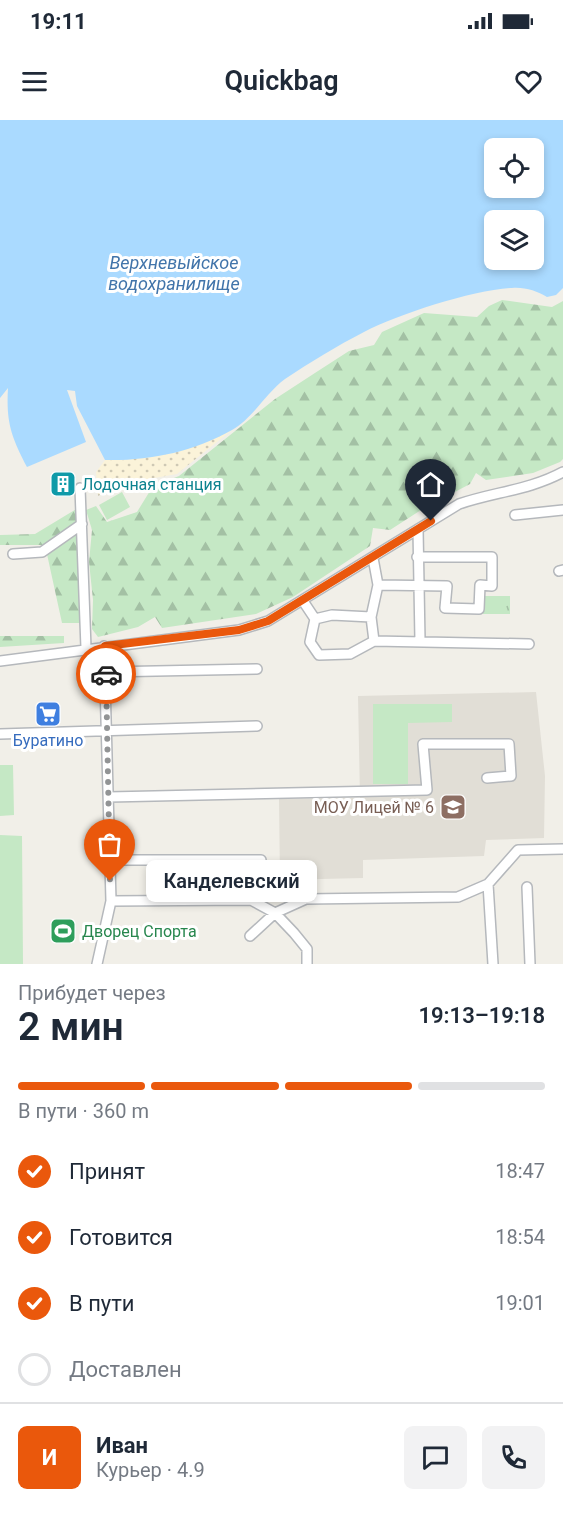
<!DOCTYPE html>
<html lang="ru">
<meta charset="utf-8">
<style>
body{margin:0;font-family:Roboto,sans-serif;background:#f2f2f3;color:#1f2937;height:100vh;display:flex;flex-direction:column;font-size:22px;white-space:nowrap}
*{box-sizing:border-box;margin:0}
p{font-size:20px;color:#747a83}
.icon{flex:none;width:33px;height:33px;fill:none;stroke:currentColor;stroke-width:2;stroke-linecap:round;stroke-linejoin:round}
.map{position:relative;height:844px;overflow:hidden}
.panel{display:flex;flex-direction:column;background:#fff;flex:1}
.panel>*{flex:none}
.buttons{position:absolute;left:484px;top:18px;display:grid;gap:12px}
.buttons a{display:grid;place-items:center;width:60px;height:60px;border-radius:9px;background:#fff;box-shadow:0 3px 9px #0003;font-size:30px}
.pin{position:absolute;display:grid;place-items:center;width:51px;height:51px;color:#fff;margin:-62px -26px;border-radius:50% 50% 50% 0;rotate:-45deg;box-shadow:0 0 6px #0007}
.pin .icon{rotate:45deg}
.courier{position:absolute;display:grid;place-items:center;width:60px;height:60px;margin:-30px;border:4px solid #ea580c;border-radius:50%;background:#fff;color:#222;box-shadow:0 2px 8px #0007}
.bubble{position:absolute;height:42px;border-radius:9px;background:#fff;box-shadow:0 3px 9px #0003;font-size:20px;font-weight:600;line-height:42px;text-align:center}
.headline em{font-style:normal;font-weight:600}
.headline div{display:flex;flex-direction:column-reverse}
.headline{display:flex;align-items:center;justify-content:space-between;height:102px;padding:0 18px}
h1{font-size:39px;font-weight:600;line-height:45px}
.bar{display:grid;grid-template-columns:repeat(4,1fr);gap:9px 6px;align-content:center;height:72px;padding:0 18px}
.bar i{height:8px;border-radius:4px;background:#e0e1e3}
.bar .selected{background:#ea580c}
.bar p{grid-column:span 4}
.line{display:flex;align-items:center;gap:15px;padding:0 18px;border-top:2px solid #e0e1e3}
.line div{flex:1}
.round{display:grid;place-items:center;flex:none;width:63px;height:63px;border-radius:9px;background:#f2f2f3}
ol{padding:0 18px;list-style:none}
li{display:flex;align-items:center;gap:18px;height:66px}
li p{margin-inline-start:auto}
li .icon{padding:6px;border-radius:50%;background:#ea580c;color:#fff;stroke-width:4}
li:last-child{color:#747a83}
li i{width:33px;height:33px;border:3px solid #e0e1e3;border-radius:50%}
.status{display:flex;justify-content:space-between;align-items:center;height:42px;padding:0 30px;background:#fff;direction:ltr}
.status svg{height:16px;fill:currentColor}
header{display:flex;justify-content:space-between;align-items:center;height:78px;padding:0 18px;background:#fff;font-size:27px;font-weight:600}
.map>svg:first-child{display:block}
.education{fill:#e1ded6}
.grass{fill:#c5e8c5}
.forest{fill:url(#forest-firs)}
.sand{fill:url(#sand-dots)}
.park{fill:url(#park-tufts)}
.water{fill:#aadaff;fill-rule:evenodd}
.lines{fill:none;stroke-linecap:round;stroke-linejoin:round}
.minor-casing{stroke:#b5b8bc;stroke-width:12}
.minor{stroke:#fff;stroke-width:9}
.done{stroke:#929495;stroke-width:6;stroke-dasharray:0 10.8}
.route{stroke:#ea580c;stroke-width:8}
.labels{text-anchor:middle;stroke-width:6;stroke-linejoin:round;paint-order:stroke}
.culture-label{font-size:16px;fill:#0d838f;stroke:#fff;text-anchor:start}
.shop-label{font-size:16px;fill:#366cbe;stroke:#fff}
.education-label{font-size:16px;fill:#785e54;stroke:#fff;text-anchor:end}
.leisure-label{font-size:16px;fill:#27864d;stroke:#fff;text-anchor:start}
.water-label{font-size:18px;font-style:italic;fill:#4174aa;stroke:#fff}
</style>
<div class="status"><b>19:11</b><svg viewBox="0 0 49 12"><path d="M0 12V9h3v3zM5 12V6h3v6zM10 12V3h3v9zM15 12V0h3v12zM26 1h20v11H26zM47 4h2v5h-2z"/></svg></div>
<header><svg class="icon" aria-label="menu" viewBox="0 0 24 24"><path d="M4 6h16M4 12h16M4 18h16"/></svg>Quickbag<svg class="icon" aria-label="heart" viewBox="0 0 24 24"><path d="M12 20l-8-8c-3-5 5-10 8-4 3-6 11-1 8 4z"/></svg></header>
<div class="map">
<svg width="563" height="844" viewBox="0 0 563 844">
<defs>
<pattern id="forest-firs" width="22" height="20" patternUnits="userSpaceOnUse" patternTransform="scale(1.5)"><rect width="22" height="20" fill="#c5e8c5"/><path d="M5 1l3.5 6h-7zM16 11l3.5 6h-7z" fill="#a3c0a4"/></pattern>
<pattern id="sand-dots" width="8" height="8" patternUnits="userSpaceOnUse" patternTransform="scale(1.5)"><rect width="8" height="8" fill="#fbf3d9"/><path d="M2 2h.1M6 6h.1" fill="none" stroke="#cec8b4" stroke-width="1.8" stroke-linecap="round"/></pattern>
<pattern id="park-tufts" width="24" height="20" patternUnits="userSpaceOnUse" patternTransform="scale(1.5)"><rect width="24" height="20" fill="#c5e8c5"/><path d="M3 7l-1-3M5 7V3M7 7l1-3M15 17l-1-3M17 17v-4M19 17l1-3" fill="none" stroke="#a3c0a4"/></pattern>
</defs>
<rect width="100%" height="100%" fill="#f1efe8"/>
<path class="education" d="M536,572L545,656L544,718L486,720L484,736L363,740V758L280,760L279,679L360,678L358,576Z"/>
<path class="grass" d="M122,372L130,387L107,400L99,385Z
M373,584H452V602L408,603V664H373Z
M0,645H13L14,695L0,696Z
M0,715L22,716L23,844H0Z"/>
<path class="forest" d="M502,180L552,187L563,181V339L560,342L533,353L486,360L476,353L470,364L451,374L440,369L435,381L390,410L373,408L370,426L293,477L256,494L162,508L155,497L138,507L98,517L92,509L93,480L89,442L92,410L86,390L96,386L107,402L137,392L153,366L179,356L275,279L318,251L349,231L374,225L382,212L424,193L477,197L489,186Z
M78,388L81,503H62L45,425H0V415L35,414Z
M0,516H64V523L0,527Z"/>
<path class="sand" d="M233,309L177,354L126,363L98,376L96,352L105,340C155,341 188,328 233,309Z"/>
<path class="park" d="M483,476H510V494H483Z"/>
<path class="water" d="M0,0H563V168L556,175L547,177C537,171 525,167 512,168C473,170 399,194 364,212C337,226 310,242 285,259C266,273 253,298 232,310C193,332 149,341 105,340L77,286L75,271L67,270L86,322L27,347C11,316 6,302 8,268L0,278ZM495,28H534V68H495ZM495,100H534V140H495Z"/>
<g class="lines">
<g class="minor-casing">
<path id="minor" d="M80,368L86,528
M515,395L563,390
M418,409L420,521
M13,434L42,432L82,404
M559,451L563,450
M378,465L447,466L445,488L479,489L480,465L492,466V437H417
M303,481L315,499L310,522L319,535L350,534L374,521L529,524
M371,497L378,465L373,438
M315,499L332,495L371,497L374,521
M104,526L111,781L251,780L275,793L294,813L307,829V844
M0,541L239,510L268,501L459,384C494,372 530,370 563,352
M106,552L257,549
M0,614L257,606
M109,677L427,670L423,624H509L511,656L487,658
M109,740H261
M488,764L493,844
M527,767L530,844
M250,816L275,793L306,779L458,777L488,764L518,730L563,729
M97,844L111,781"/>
</g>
<use href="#minor" class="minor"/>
</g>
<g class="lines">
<path class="done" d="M106,554L110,761"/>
<path class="route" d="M106,554L105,526L239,510L268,501L431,401"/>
</g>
<defs>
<g id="building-square" transform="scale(1.35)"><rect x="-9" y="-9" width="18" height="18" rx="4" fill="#0f9aa8" stroke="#fff"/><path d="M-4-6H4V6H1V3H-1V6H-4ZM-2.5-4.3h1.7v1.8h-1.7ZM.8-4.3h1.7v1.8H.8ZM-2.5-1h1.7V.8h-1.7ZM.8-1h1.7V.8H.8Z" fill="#fff"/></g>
<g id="supermarket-square" transform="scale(1.35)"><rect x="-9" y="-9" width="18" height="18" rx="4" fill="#3f7fe0" stroke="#fff"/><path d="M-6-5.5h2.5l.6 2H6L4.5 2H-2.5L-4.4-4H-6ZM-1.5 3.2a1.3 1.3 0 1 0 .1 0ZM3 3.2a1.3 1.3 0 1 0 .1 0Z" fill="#fff"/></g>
<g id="school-square" transform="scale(1.35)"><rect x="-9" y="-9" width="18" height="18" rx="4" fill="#8d6e63" stroke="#fff"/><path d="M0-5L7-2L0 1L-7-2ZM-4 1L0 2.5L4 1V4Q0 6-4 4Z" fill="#fff"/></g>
<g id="stadium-square" transform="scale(1.35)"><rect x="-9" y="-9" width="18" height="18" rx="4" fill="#2e9e5b" stroke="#fff"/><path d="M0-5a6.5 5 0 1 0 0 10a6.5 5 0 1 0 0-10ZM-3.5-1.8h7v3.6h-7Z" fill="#fff"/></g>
</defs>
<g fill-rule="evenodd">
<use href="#building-square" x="63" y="364"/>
<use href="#supermarket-square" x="48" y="594"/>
<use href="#school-square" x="453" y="687"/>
<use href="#stadium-square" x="63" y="811"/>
</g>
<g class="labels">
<g class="culture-label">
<text x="82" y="370">Лодочная станция</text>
</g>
<g class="shop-label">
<text x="48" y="626">Буратино</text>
</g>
<g class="education-label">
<text x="434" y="693">МОУ Лицей № 6</text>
</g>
<g class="leisure-label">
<text x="82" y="817">Дворец Спорта</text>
</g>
<g class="water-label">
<text x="174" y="149">Верхневыйское<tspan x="174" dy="21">водохранилище</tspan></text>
</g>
</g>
</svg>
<div class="buttons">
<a><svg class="icon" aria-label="locate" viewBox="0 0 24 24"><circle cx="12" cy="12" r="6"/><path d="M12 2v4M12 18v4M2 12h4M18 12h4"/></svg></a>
<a><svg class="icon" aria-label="layers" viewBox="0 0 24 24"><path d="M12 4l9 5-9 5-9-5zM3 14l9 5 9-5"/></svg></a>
</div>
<div class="pin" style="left:110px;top:761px;background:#ea580c"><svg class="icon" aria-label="bag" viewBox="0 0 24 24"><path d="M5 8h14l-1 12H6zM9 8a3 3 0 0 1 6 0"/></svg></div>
<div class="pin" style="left:431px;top:401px;background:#1f2937"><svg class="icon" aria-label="home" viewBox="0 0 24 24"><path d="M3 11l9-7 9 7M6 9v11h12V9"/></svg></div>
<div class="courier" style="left:106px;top:554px"><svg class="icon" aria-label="car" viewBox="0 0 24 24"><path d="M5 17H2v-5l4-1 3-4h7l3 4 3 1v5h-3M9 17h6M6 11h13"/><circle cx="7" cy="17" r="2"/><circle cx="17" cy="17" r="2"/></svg></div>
<div class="bubble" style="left:146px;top:740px;width:171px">Канделевский</div>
</div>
<section class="panel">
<div class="headline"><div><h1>2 мин</h1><p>Прибудет через</p></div><em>19:13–19:18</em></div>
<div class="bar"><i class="selected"></i><i class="selected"></i><i class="selected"></i><i></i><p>В пути · 360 m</p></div>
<ol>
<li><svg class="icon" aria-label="check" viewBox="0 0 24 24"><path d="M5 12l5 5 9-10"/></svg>Принят<p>18:47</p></li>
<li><svg class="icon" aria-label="check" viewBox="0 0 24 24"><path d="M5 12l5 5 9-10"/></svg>Готовится<p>18:54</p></li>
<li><svg class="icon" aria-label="check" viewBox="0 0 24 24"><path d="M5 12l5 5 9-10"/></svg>В пути<p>19:01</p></li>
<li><i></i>Доставлен</li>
</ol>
<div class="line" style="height:108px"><b class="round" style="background:#ea580c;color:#fff">И</b><div><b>Иван</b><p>Курьер · 4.9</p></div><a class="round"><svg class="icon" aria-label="chat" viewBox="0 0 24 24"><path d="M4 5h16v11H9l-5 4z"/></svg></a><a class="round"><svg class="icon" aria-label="phone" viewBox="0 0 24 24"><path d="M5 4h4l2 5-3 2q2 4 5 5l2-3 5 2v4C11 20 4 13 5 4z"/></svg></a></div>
</section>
